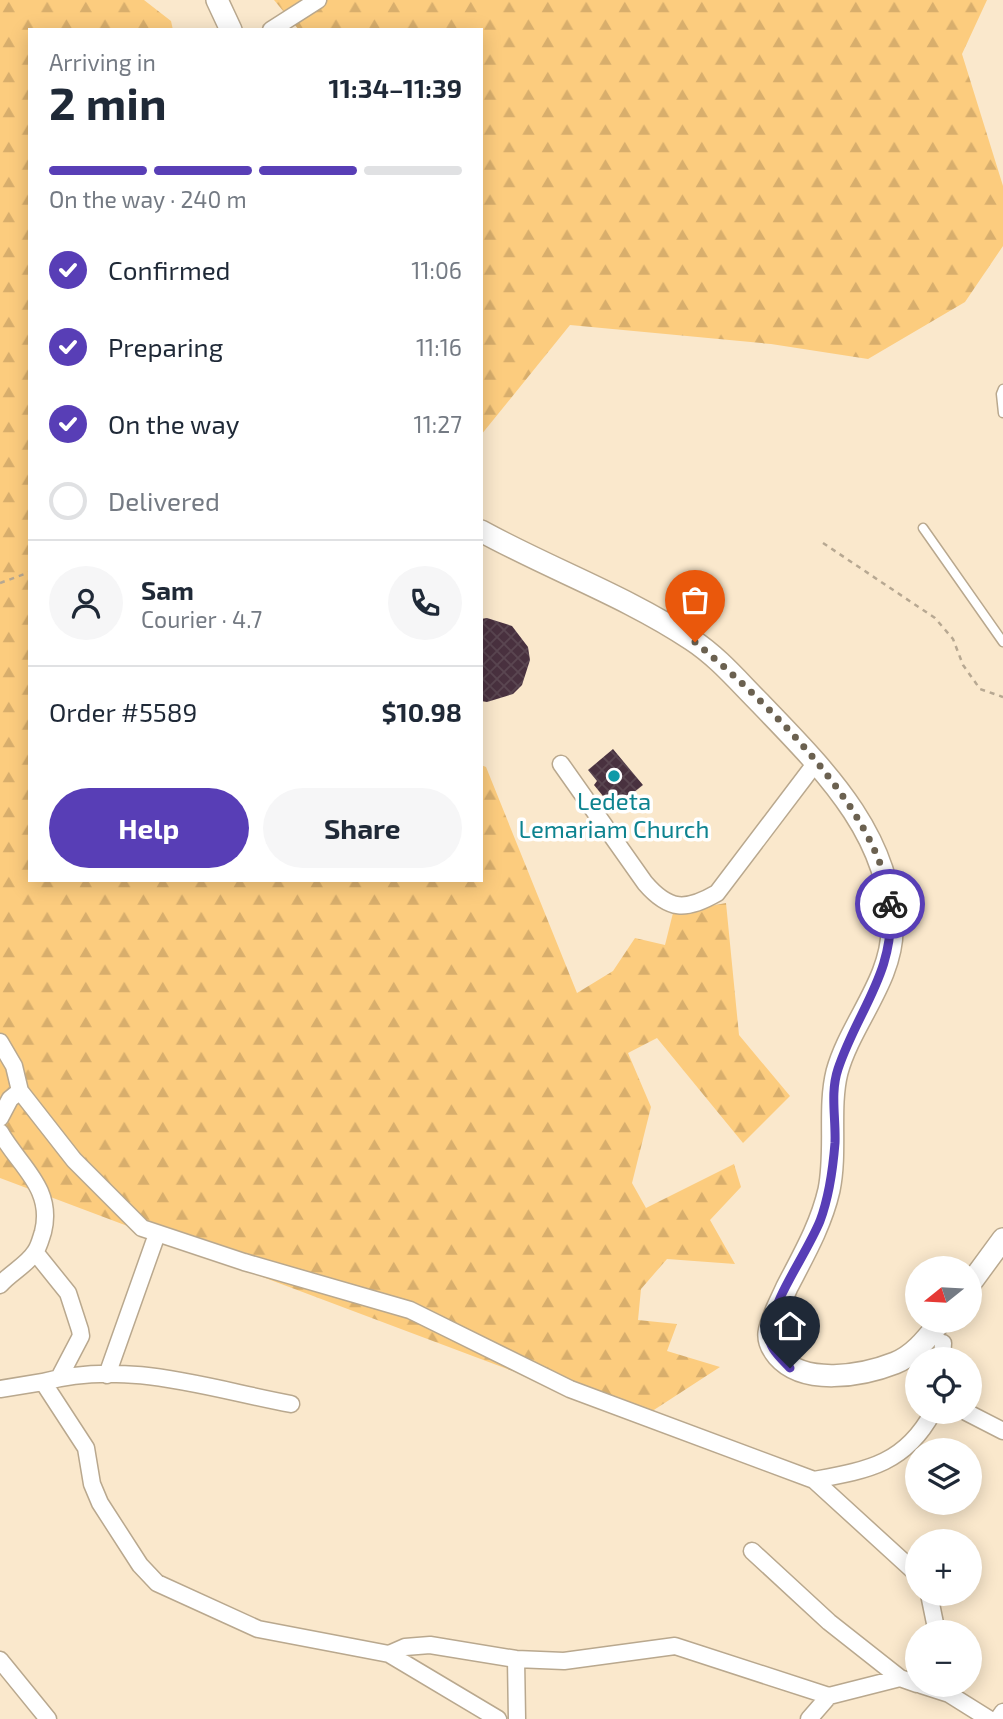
<!DOCTYPE html>
<meta charset="utf-8">
<style>
body{margin:0;font-family:"Exo 2",sans-serif;background:#f6f6f7;color:#1f2937;height:100vh;display:flex;flex-direction:column;font-size:26px;white-space:nowrap}
*{box-sizing:border-box;margin:0}
p{font-size:23px;color:#747a83}
.icon{flex:none;width:38px;height:38px;fill:none;stroke:currentColor;stroke-width:2;stroke-linecap:round;stroke-linejoin:round}
.map{position:relative;flex:1;overflow:hidden}
.sheet{position:absolute;left:28px;top:28px;width:455px;height:854px;display:flex;flex-direction:column;background:#fff;border-radius:0px;box-shadow:0 4px 18px #0003}
.sheet>*{flex:none}
.needle{width:46px;rotate:252deg}
.fabs{position:absolute;left:905px;top:1256px;display:grid;gap:14px}
.fabs a{display:grid;place-items:center;width:77px;height:77px;border-radius:50%;background:#fff;box-shadow:0 4px 18px #0003;font-size:35px}
.pin{position:absolute;display:grid;place-items:center;width:60px;height:60px;color:#fff;margin:-72px -30px;border-radius:50% 50% 50% 0;rotate:-45deg;box-shadow:0 0 7px #0007}
.pin .icon{rotate:45deg}
.courier{position:absolute;display:grid;place-items:center;width:70px;height:70px;margin:-35px;border:5px solid #583eb6;border-radius:50%;background:#fff;color:#222;box-shadow:0 2px 9px #0007}
.summary em{font-style:normal;font-weight:700}
.summary div{display:flex;flex-direction:column-reverse}
.summary{display:flex;align-items:center;justify-content:space-between;height:119px;padding:0 21px}
h1{font-size:46px;font-weight:700;line-height:52px}
.bar{display:grid;grid-template-columns:repeat(4,1fr);gap:10px 7px;align-content:center;height:84px;padding:0 21px}
.bar i{height:9px;border-radius:5px;background:#e0e1e3}
.bar .active{background:#583eb6}
.bar p{grid-column:span 4}
.line{display:flex;align-items:center;gap:18px;padding:0 21px;border-top:2px solid #e0e1e3}
.line div{flex:1}
.round{display:grid;place-items:center;flex:none;width:74px;height:74px;border-radius:37px;background:#f6f6f7}
ol{padding:0 21px;list-style:none}
li{display:flex;align-items:center;gap:21px;height:77px}
li p{margin-inline-start:auto}
li .icon{padding:7px;border-radius:50%;background:#583eb6;color:#fff;stroke-width:4}
li:last-child{color:#747a83}
li i{width:38px;height:38px;border:4px solid #e0e1e3;border-radius:50%}
.button{display:flex;gap:14px;margin-top:auto;padding:14px 21px}
.button a{flex:1;height:80px;border-radius:42px;background:#583eb6;color:#fff;font-size:28px;font-weight:700;line-height:80px;text-align:center}
.button a+a{background:#f6f6f7;color:#1f2937}
.map>svg:first-child{display:block}
.forest{fill:url(#forest-firs)}
.building{fill:url(#building-cross-hatch)}
.lines{fill:none;stroke-linecap:round;stroke-linejoin:round}
.lane-casing{stroke:#b9a88e;stroke-width:11}
.street-casing{stroke:#b9a88e;stroke-width:19}
.secondary-casing{stroke:#b9a88e;stroke-width:24}
.path{stroke:#b7a892;stroke-width:2.5;stroke-dasharray:5 5;stroke-linecap:butt}
.lane{stroke:#fff;stroke-width:8}
.street{stroke:#fff;stroke-width:16}
.secondary{stroke:#fff;stroke-width:21}
.done{stroke:#6b6150;stroke-width:7;stroke-dasharray:0 12.6}
.route{stroke:#583eb6;stroke-width:9}
.culture-dot{fill:#0f9aa8;stroke:#fff;stroke-width:2.5}
.labels{text-anchor:middle;stroke-width:7;stroke-linejoin:round;paint-order:stroke}
.culture-label{font-size:24px;fill:#0d838f;stroke:#fff}
</style>
<div class="map">
<svg width="1003" height="1719" viewBox="0 0 1003 1719">
<defs>
<pattern id="forest-firs" width="22" height="20" patternUnits="userSpaceOnUse" patternTransform="scale(1.75)"><rect width="22" height="20" fill="#fccc7e"/><path d="M5 1l3.5 6h-7zM16 11l3.5 6h-7z" fill="#d8ae6c"/></pattern>
<pattern id="building-cross-hatch" width="8" height="8" patternUnits="userSpaceOnUse" patternTransform="scale(1.75)"><rect width="8" height="8" fill="#49313f"/><path d="M0 0l8 8M0 8l8-8" fill="none" stroke="#5a4651"/></pattern>
</defs>
<rect width="100%" height="100%" fill="#fae8cc"/>
<path class="forest" d="M0,0H144L171,21L173,30H30V880H481V765L486,767L577,993L613,971L635,938L665,945L673,913L726,903L739,1035L790,1096L743,1143L657,1038L628,1053L651,1107L632,1183L646,1208L734,1164L741,1187L710,1220L735,1264L667,1259L641,1289L638,1320L677,1324L667,1351L720,1367L640,1419L0,1178Z
M274,0H987L962,54L1003,186V246L965,302L868,359L771,344L570,325L481,435V30H299Z"/>
<path class="building" d="M487,618L512,626L528,647L530,660L522,685L513,694L487,702L481,701V619Z
M613,749L643,785L618,805L612,797L607,801L594,785L597,781L588,770Z"/>
<g class="lines">
<g class="lane-casing">
<path id="lane" d="M1003,389L1001,394L1003,413
M923,528L1003,642"/>
</g>
<g class="street-casing">
<path id="street" d="M271,30L318,0
M561,764L645,883C669,911 686,911 717,893L811,769L819,763
M0,1042L14,1066L20,1091L74,1160L142,1228L244,1262L410,1310L570,1389L814,1480L917,1574
M0,1118L10,1099L20,1091
M0,1132C19,1166 54,1188 43,1232C41,1238 39,1247 35,1252C27,1265 10,1273 0,1285
M35,1252L68,1293L80,1330L81,1336L59,1378
M942,1360L943,1343
M107,1375L157,1234
M43,1382C126,1359 210,1389 291,1404
M0,1389L43,1382L86,1448L92,1484L100,1503L140,1565L157,1583L258,1629L389,1654L498,1719
M966,1412L1003,1431
M814,1480C868,1470 905,1464 933,1412
M752,1551L829,1622L900,1678
M929,1594L937,1633
M389,1654L405,1647L430,1645L516,1659L564,1661L675,1646L829,1696L900,1678L917,1684
M516,1659L517,1719
M0,1660L48,1719
M921,1685L949,1694L989,1719
M809,1719L829,1696
M998,1719L1003,1712"/>
</g>
<g class="secondary-casing">
<path id="secondary" d="M217,0L231,30
M481,531C550,569 626,596 692,640C718,657 738,681 760,703C820,766 891,833 892,928C893,979 850,1024 837,1072C828,1108 837,1151 829,1190C821,1225 803,1256 787,1287C781,1301 771,1318 769,1333C768,1342 773,1350 778,1356C804,1386 862,1376 895,1363C915,1355 928,1337 941,1321
M970,1284L1003,1239"/>
</g>
<path class="path" d="M823,543L935,618L953,639L963,665L980,689L1003,697
M0,583L30,572"/>
<use href="#lane" class="lane"/>
<use href="#street" class="street"/>
<use href="#secondary" class="secondary"/>
</g>
<g class="lines">
<path class="done" d="M695,642C763,698 882,813 890,904"/>
<path class="route" d="M790,1368C781,1358 767,1347 769,1332C774,1297 806,1255 820,1221C829,1197 833,1168 835,1143C836,1118 830,1093 838,1069C858,1009 896,972 890,904"/>
</g>
<circle class="culture-dot" cx="614" cy="776" r="7"/>
<g class="labels">
<g class="culture-label">
<text x="614" y="810">Ledeta<tspan x="614" dy="28">Lemariam Church</tspan></text>
</g>
</g>
</svg>
<div class="fabs">
<a><svg class="needle" viewBox="-14 -14 28 28"><path d="M0-13l5 13h-10z" fill="#e53935"/><path d="M0 13l5-13h-10z" fill="#747a83"/></svg></a>
<a><svg class="icon" aria-label="locate" viewBox="0 0 24 24"><circle cx="12" cy="12" r="6"/><path d="M12 2v4M12 18v4M2 12h4M18 12h4"/></svg></a>
<a><svg class="icon" aria-label="layers" viewBox="0 0 24 24"><path d="M12 4l9 5-9 5-9-5zM3 14l9 5 9-5"/></svg></a>
<a>+</a>
<a>−</a>
</div>
<div class="pin" style="left:695px;top:642px;background:#ea580c"><svg class="icon" aria-label="bag" viewBox="0 0 24 24"><path d="M5 8h14l-1 12H6zM9 8a3 3 0 0 1 6 0"/></svg></div>
<div class="pin" style="left:790px;top:1368px;background:#1f2937"><svg class="icon" aria-label="home" viewBox="0 0 24 24"><path d="M3 11l9-7 9 7M6 9v11h12V9"/></svg></div>
<div class="courier" style="left:890px;top:904px"><svg class="icon" aria-label="bike" viewBox="0 0 24 24"><circle cx="6" cy="16" r="4"/><circle cx="18" cy="16" r="4"/><path d="M6 16l4-8h5l3 8M10 8l3 8H6M13 5h3"/></svg></div>
<section class="sheet">
<div class="summary"><div><h1>2 min</h1><p>Arriving in</p></div><em>11:34–11:39</em></div>
<div class="bar"><i class="active"></i><i class="active"></i><i class="active"></i><i></i><p>On the way · 240 m</p></div>
<ol>
<li><svg class="icon" aria-label="check" viewBox="0 0 24 24"><path d="M5 12l5 5 9-10"/></svg>Confirmed<p>11:06</p></li>
<li><svg class="icon" aria-label="check" viewBox="0 0 24 24"><path d="M5 12l5 5 9-10"/></svg>Preparing<p>11:16</p></li>
<li><svg class="icon" aria-label="check" viewBox="0 0 24 24"><path d="M5 12l5 5 9-10"/></svg>On the way<p>11:27</p></li>
<li><i></i>Delivered</li>
</ol>
<div class="line" style="height:126px"><a class="round"><svg class="icon" aria-label="person" viewBox="0 0 24 24"><circle cx="12" cy="8" r="4"/><path d="M4 21q1-7 8-7t8 7"/></svg></a><div><b>Sam</b><p>Courier · 4.7</p></div><a class="round"><svg class="icon" aria-label="phone" viewBox="0 0 24 24"><path d="M5 4h4l2 5-3 2q2 4 5 5l2-3 5 2v4C11 20 4 13 5 4z"/></svg></a></div>
<div class="line" style="height:91px"><div>Order #5589</div><b>$10.98</b></div>
<div class="button"><a>Help</a><a>Share</a></div>
</section>
</div>
